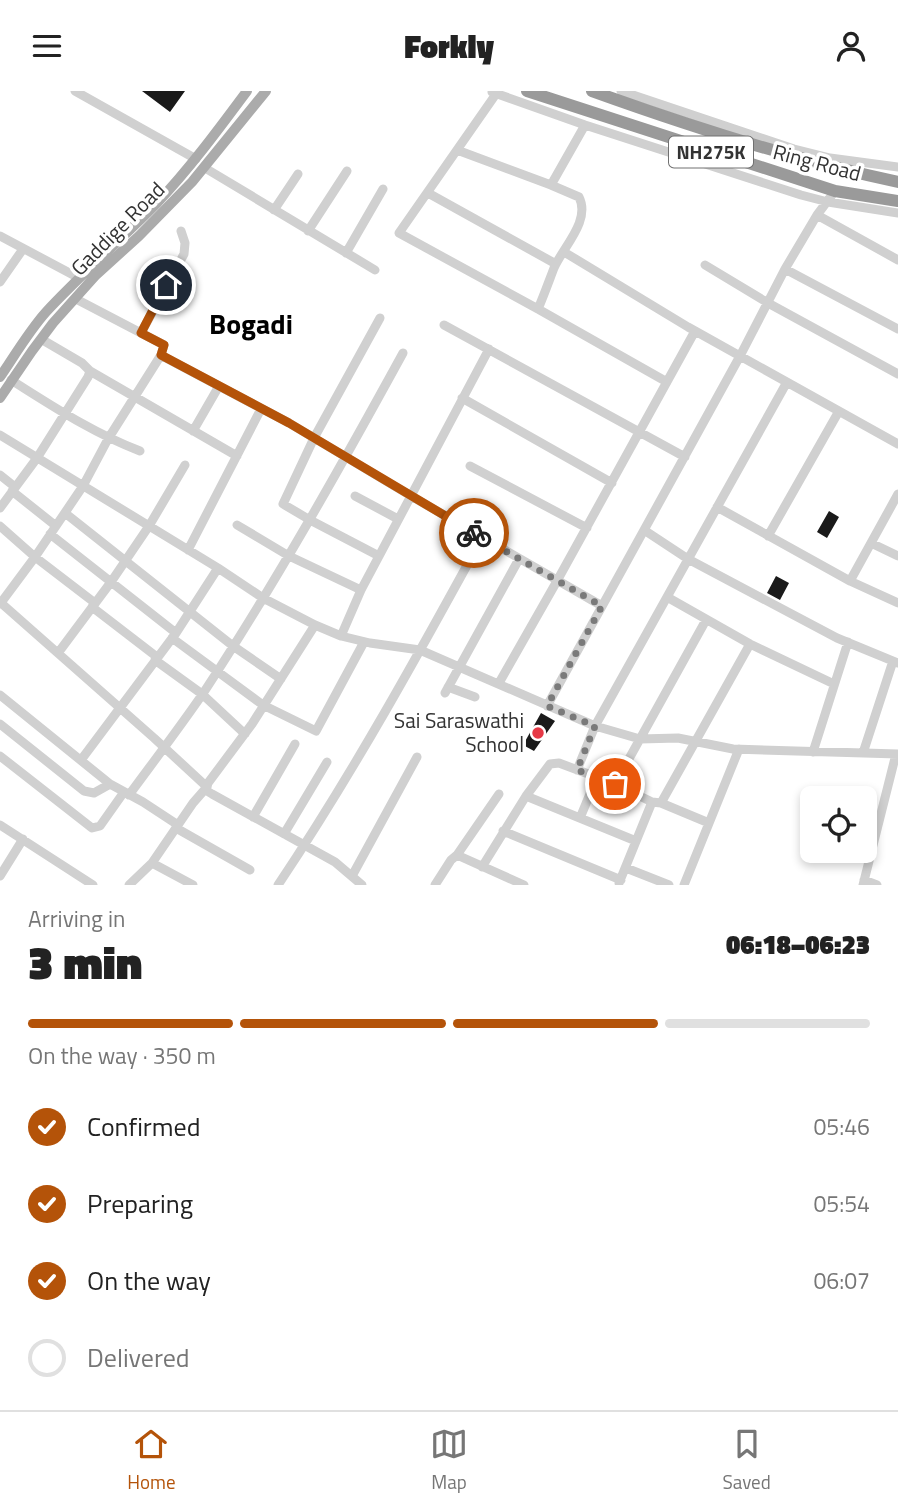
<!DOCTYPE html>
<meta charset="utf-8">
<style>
body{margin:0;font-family:"Titillium Web",sans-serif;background:#f2f2f2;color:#222;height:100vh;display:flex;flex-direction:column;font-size:26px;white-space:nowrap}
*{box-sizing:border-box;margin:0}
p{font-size:23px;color:#767676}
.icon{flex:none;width:38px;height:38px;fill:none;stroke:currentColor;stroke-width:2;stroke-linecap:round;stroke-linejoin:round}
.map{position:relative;height:794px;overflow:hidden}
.side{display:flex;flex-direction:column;background:#fff;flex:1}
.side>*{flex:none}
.fabs{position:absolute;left:800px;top:695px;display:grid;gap:14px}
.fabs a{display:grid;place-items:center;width:77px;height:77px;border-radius:10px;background:#fff;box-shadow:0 4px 10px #0003;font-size:35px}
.pin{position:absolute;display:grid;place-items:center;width:60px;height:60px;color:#fff;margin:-30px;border:4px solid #fff;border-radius:50%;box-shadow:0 2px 7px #0007}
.courier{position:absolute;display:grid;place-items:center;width:70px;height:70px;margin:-35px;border:5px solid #b45309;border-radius:50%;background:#fff;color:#222;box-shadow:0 2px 9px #0007}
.head em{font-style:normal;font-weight:800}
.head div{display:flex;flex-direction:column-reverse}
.head{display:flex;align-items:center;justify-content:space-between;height:119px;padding:0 28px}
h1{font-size:46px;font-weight:800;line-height:52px}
.bar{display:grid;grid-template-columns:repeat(4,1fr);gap:10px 7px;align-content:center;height:84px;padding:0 28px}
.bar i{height:9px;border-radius:5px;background:#e0e0e0}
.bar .active{background:#b45309}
.bar p{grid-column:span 4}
ol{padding:0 28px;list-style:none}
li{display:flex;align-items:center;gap:21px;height:77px}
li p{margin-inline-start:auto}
li .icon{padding:7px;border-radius:50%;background:#b45309;color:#fff;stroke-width:4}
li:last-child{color:#767676}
li i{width:38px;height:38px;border:4px solid #e0e0e0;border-radius:50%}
header{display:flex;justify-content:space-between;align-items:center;height:91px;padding:0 28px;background:#fff;font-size:32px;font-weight:800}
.menu{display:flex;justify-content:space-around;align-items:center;height:98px;border-top:2px solid #e0e0e0;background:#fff;font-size:19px;color:#767676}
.menu a{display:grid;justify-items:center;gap:4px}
.menu .active{color:#b45309}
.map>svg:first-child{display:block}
.building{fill:#1a1a1a}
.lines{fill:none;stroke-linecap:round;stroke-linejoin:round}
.minor{stroke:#d0d0d0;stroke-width:9}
.major{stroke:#ababab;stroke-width:10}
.highway{stroke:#9a9a9a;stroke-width:12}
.done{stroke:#7a7a7a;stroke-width:7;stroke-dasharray:0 12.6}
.route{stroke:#b45309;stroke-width:9}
.poi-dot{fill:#e63946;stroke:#fff;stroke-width:2.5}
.labels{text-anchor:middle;stroke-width:7;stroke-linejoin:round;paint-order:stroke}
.shield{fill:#fff;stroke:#707070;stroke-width:2}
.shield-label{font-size:19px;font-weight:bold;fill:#333}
.street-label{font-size:21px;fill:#333;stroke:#fff}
.poi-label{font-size:21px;fill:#333;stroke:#fff;text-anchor:end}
.district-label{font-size:28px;font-weight:bold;fill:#000;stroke:#fff}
</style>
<header><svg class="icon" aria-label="menu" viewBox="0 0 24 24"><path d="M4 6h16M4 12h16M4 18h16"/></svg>Forkly<svg class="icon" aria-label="person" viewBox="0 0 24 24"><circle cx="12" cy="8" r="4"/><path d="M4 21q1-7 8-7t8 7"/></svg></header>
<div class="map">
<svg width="898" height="794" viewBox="0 0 898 794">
<rect width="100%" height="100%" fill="#fff"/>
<path class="building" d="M142,0H185L170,21Z
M829,420L839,426L827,447L817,441Z
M776,485L789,492L780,509L767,502Z
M541,622L555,630L534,660L523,654Z"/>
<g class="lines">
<path class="minor" d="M75,0L196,68
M621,0L794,58L830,67L898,76
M492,1L585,34L801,104L828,111L898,122
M496,3L399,142L538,218L667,291
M457,59L551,94
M205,77L375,179
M428,102L556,173
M274,119L298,83
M817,124L898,169
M308,140L347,80
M0,145L79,187
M564,161L688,236L898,353
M346,162L383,98
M705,174L768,212L898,283
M785,178L898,238
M0,191L23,158
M76,208L164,254L161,264L168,268L289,332L411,405L602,515
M538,218C544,204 549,190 554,177C563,156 591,130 579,106L551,94L585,34
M444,234L685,366
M141,242L184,163L185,152L181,140
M90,280L237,365
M11,289C54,316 93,342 140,360
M462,307L612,392
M193,340L219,295
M0,344L218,477L263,507L315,534L341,545L370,552L420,559L595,635L640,648L678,647L733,658L898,663
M470,375L587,437
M0,384L15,396
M12,400L56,435
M355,405L398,428
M717,416L850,490L898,512
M0,417L37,367L88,286L90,280L82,272L41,248
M65,422L233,555L281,588
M237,434L289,465L361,499
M0,435L35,466L95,512
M644,439L688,468L837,547L898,572
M50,443L176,542
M768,445L839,320
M871,452L898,465
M188,459L261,318
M379,465L310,429L283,413L314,347L380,227
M850,490L898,403
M0,511L154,647L207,696V700L212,703L335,771L362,794
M0,513L35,466L83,395L108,348L161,264
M92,516L157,566
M341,545L361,499L489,258
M172,547L263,614L316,640L364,551
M750,553L834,593
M58,562L111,491L149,435L185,374
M155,569L202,603L245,643
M499,592L557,490L695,240
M448,596L475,606
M445,602L519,468
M0,604L110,693L143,711L178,734
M547,615L740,265L785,178L817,124L835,100
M0,633L84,700L94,702L110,693
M813,661L848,551
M863,662L893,570
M0,665L92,737L100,735L124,701
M81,669L176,542L218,477
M577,679L595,635L787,291
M615,693L706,529
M129,704C154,670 180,636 204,601C276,491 340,377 403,262
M526,705L636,750
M661,712L750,553L667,506
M253,726L295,653
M580,727L597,686
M0,734L93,794
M176,737L250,779
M503,740L621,789
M284,743L327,671
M457,764L499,703
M152,772L193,794
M482,776L526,705L550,673L559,672L615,693L652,711L661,712L709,732
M626,777L669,794
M0,785L23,748
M352,785L417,666
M864,789L877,794
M619,792L652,711
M129,794L152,772L193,712L207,696L208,692L252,633L315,534
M278,794C353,682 418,564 482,447
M435,794L451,769L457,764L524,794
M684,794L739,658
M863,794L896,663"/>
<path class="major" d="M0,286C15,264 29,240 46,221C81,183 121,149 157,112C190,77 218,39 247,0
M0,307L32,260L53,232L96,184L139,145L192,91L266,0"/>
<path class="highway" d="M527,0L835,100L898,110
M592,0C692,36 794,69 898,91"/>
</g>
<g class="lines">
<path class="done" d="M474,442L602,515L547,615L595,635L577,679L615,693"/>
<path class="route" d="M166,194L141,242L164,254L161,264L289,332L474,442"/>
</g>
<circle class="poi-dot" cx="538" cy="642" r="7"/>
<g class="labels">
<rect class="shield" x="669" y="45.5" width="84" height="31" rx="5"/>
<g class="shield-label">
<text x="711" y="68">NH275K</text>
</g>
<g class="street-label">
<text transform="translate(817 72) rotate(15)" y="7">Ring Road</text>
<text transform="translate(118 138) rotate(-45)" y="7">Gaddige Road</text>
</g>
<g class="poi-label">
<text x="524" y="637">Sai Saraswathi<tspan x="524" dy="24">School</tspan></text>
</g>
<g class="district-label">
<text x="251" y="243">Bogadi</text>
</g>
</g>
</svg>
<div class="fabs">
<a><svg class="icon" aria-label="locate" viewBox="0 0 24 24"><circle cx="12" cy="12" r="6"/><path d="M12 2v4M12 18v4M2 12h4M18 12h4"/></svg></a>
</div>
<div class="pin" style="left:615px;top:693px;background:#ea580c"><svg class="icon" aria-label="bag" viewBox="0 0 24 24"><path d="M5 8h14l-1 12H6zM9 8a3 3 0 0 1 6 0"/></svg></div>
<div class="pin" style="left:166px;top:194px;background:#1f2937"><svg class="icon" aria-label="home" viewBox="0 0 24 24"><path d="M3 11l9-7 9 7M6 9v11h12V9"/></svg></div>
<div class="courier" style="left:474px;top:442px"><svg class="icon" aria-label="bike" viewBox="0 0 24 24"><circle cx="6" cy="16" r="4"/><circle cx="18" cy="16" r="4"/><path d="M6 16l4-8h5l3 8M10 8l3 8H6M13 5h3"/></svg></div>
</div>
<section class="side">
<div class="head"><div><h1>3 min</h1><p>Arriving in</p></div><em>06:18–06:23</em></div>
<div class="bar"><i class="active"></i><i class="active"></i><i class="active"></i><i></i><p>On the way · 350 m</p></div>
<ol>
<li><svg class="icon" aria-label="check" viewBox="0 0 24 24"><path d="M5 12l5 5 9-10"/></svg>Confirmed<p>05:46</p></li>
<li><svg class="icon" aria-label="check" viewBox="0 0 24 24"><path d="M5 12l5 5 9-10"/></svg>Preparing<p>05:54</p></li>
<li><svg class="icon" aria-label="check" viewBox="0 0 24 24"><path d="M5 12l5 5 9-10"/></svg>On the way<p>06:07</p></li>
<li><i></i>Delivered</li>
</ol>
</section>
<nav class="menu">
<a class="active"><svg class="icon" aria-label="home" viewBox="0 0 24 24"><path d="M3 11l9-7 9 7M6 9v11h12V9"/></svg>Home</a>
<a><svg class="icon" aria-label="map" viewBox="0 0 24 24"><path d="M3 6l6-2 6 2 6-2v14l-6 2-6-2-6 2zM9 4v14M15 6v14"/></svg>Map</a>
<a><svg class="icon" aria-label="saved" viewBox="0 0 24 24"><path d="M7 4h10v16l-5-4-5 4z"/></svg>Saved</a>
</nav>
